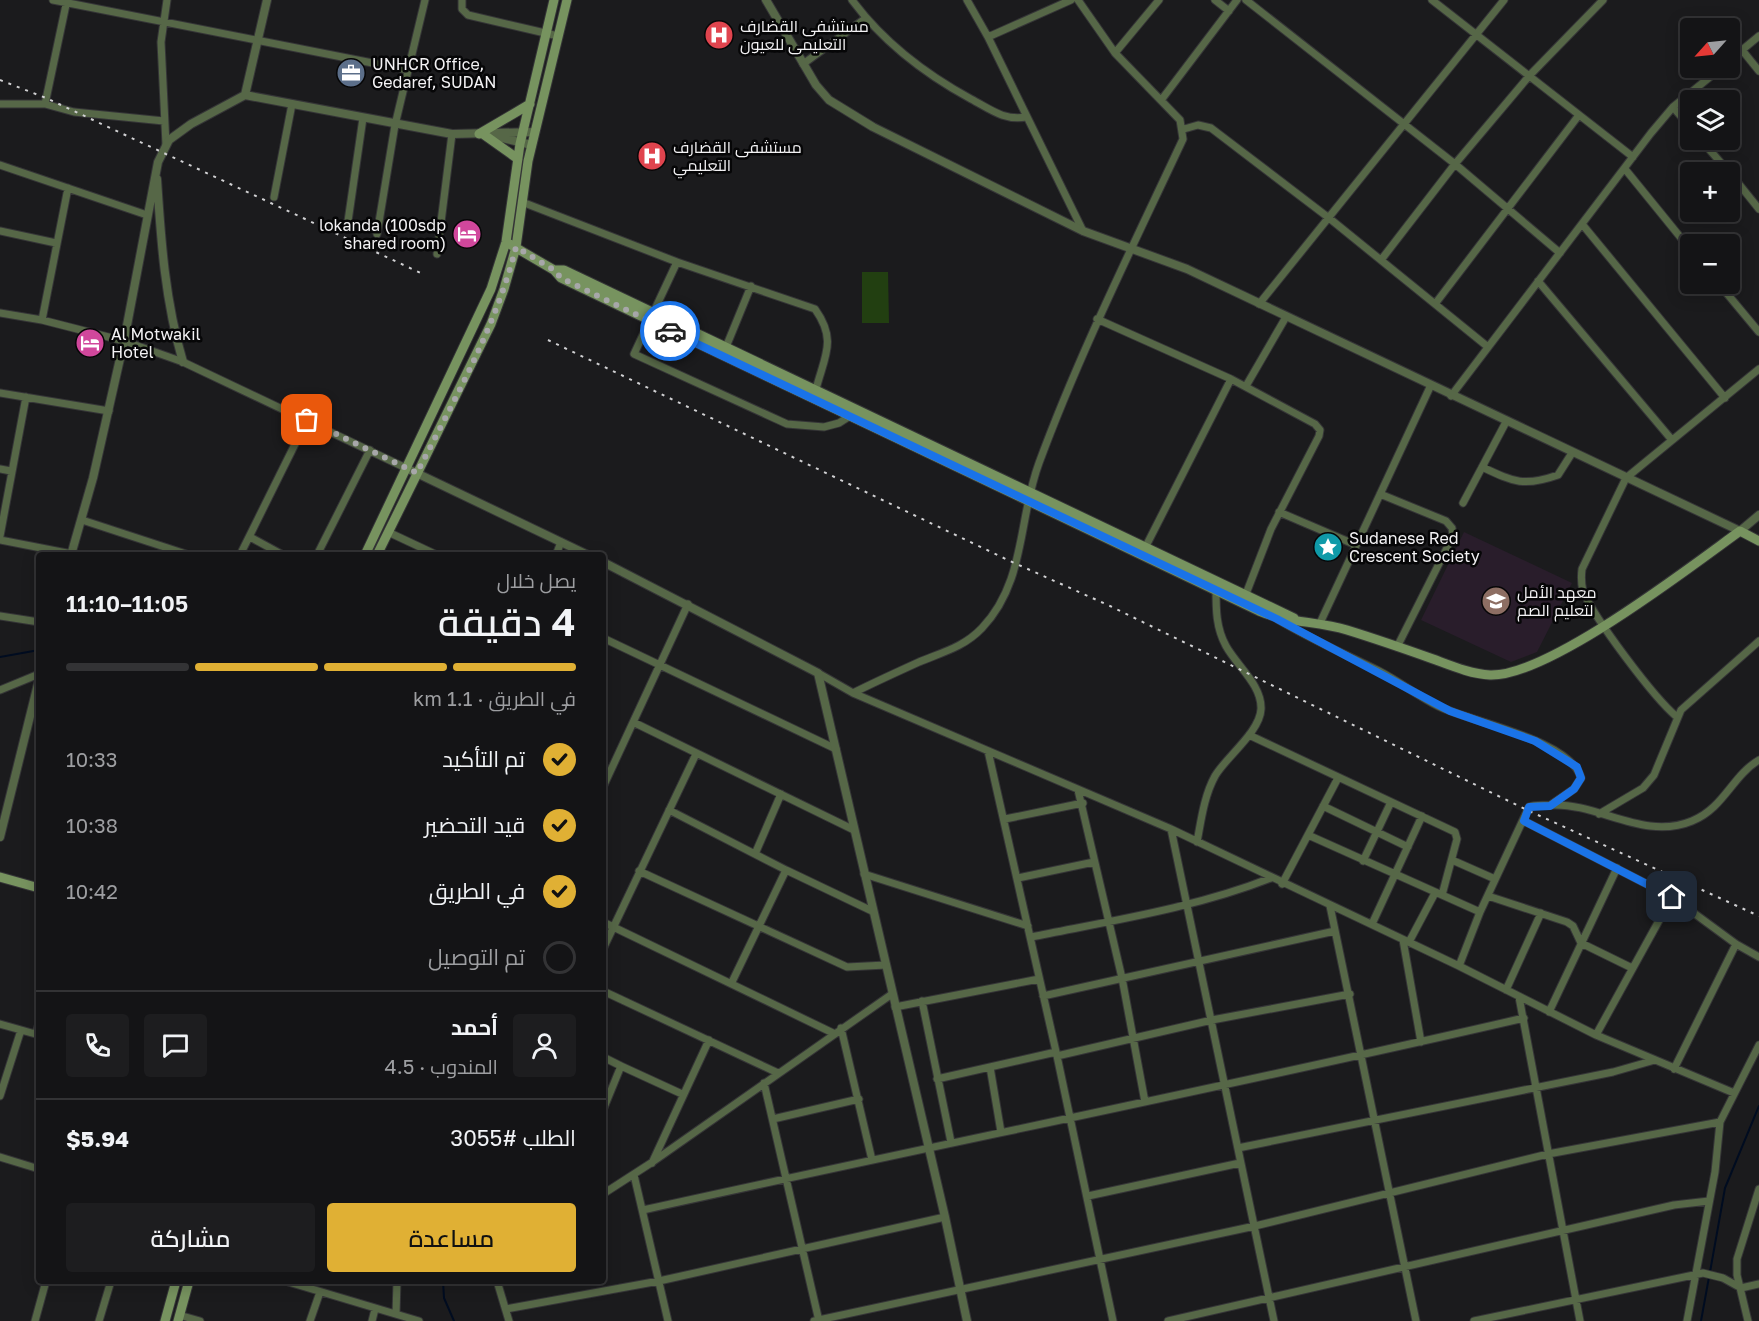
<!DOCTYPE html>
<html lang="ar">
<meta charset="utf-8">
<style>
body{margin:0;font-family:"Golos Text",Cairo,sans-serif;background:#1d1d1f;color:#f1f3f6;direction:rtl;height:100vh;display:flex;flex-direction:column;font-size:22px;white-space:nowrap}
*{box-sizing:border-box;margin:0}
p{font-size:20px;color:#9d9ea1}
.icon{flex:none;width:33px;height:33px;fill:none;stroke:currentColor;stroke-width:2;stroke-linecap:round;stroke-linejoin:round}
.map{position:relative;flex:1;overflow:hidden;direction:ltr}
.sheet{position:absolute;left:36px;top:552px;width:570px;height:732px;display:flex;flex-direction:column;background:#141416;border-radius:6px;box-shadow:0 3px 15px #0003,0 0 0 2px #333335;direction:rtl}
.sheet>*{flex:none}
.needle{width:39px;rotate:243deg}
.tools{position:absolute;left:1680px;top:18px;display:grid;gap:12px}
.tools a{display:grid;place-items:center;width:60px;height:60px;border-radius:6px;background:#141416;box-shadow:0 3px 15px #0003,0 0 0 2px #333335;font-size:30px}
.pin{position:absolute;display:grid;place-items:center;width:51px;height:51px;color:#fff;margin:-26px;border-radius:12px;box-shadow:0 3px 9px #0006}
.courier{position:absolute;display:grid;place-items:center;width:60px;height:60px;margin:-30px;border:4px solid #1a73e8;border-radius:50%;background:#fff;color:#222;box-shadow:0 2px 8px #0007}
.summary em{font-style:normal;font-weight:600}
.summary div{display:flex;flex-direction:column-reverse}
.summary{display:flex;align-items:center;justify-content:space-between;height:102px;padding:0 30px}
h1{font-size:39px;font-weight:600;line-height:45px}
.bar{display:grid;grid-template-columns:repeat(4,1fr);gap:9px 6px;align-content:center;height:72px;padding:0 30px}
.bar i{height:8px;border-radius:4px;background:#333335}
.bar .selected{background:#e0b034}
.bar p{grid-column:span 4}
.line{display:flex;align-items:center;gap:15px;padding:0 30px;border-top:2px solid #333335}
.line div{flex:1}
.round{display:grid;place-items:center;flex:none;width:63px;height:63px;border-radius:6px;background:#1d1d1f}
ol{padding:0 30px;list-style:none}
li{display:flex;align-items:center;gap:18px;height:66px}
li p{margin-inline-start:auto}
li .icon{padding:6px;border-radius:50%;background:#e0b034;color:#111;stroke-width:4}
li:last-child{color:#9d9ea1}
li i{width:33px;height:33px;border:3px solid #333335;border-radius:50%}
.button{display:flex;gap:12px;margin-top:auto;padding:12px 30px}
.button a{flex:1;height:69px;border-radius:6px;background:#e0b034;color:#111;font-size:24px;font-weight:600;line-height:69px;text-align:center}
.button a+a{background:#1d1d1f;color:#f1f3f6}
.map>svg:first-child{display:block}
.education{fill:#291d2b}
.green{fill:#223f11}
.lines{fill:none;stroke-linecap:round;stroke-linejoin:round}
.stream{stroke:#000c20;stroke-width:2}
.minor-casing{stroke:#353537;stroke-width:9}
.tertiary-casing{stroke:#353537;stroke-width:10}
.secondary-casing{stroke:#353537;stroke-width:11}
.minor{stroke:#566747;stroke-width:7}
.tertiary{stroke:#566747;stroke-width:8}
.secondary{stroke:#77935f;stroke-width:9}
.rail{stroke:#d1d1d3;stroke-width:2;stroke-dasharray:3 6;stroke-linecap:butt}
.done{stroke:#a7a7a9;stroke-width:6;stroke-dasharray:0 10.8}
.route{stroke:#1a73e8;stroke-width:8}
.labels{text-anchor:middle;stroke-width:5;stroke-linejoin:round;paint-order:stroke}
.poi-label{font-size:16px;fill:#f3f2f4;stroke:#060607;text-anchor:start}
</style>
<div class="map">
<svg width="1759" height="1321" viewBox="0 0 1759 1321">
<rect width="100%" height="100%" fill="#1b1b1d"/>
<path class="education" d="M1464,532L1572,583L1537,652L1511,662L1421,620Z"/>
<path class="green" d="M862,272H888L889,323H862Z"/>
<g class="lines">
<path class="stream" d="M0,657L39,650
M1710,1272L1725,1188L1759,1106
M443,1281L444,1298L454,1321
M1701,1321L1709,1277"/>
<g class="minor-casing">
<path id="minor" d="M53,0L408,70
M462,0V9L468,15L558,36
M852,0C884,43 925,74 971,99C990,109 1004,121 1026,117
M967,0L988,37L1083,231
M1215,0L1229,11
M1246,0L1455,164L1560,253
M1432,0L1633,157
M988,37L1071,0
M1742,50L1759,71
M1115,53L1159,0
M1730,60L1759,36
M803,64L866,18
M1162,99L1237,0
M0,104H45L74,112L164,121
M45,104L67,0
M1673,107L1690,127
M1184,129L1198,125L1211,128L1329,218L1488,347
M1701,140L1729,172
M166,145L161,42L167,0
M0,165L147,215
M1625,169L1690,249
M1730,173L1759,209
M274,197L292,104
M522,202L677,262L815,309C837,340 825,355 816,389
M1582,224L1725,398
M347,228L363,118
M0,231L56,243
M377,234L395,125L425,0
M437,254L452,134
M1381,260L1455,164L1530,75L1603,0
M677,262L634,354L787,424L824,427L839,423L853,414
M1538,281L1672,440
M1719,284L1759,332
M1259,304L1504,0
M1435,304L1579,115
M0,313L42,320L124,341L183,362L406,468
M1097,319L1231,379L1315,424L1320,430L1319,436L1271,529L1244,599
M42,320L68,188
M726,347L751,286
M1246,386L1286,317
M0,393L109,411
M1451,396L1651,133L1673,107L1721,68
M1482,467C1514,482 1524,487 1558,475L1572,453
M0,469L11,471
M1380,494L1446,521L1452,528L1453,536L1397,647
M1463,503L1506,422
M1279,512L1356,545
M82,520L189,555
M388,532L437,555
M0,536L26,397
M250,537L283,555
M0,540L72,554
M1146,546L1231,379
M240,555L307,420
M317,555L370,450
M556,555L561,542
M0,616L39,622
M1277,619C1310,639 1345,654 1379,671C1400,682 1418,696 1438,706C1471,722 1571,740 1581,778L1574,789L1552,804
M1320,623L1431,385
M603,638L836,749
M818,673L853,693L1171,829L1459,966L1596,1035L1734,1093
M0,690L39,674
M853,693C875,682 897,672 919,662C943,652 964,647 982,628C1026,582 1018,519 1039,463C1080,352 1133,246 1183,139L1180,120L1115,53L1078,0
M1677,717C1654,698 1594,618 1583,591C1581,583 1581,577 1582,569L1626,478L1759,369
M635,723L854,830
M1249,735L1455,832L1457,839L1442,895
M988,751L1057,1056L1113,1321
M603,787L688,604
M1078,790L1122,978L1145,1102
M1323,806L1408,847
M669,810L786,870L872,911
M1599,814L1643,788L1654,775L1681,710L1759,641
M1005,819L1083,803
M1524,821L1672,897L1736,944L1759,957
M1171,829L1274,1321
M1308,835L1480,912
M1197,842C1201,821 1204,796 1215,776C1226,757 1260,732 1261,709C1262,685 1237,666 1226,646C1216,628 1216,609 1216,589
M755,854L781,794
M1452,860L1495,879
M1363,861L1391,802
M639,871L847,967L886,965
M864,874L1028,926
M1018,878L1094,862
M1282,884L1338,778
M1488,896L1567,922L1573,926L1581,943L1632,968
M1330,906L1416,1321
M603,922L833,1033
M1372,924L1422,816
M1031,937C1110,921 1195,908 1271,878
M1403,940L1421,1042
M1409,942L1435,893
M603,949L696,754
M1459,966L1480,912L1529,807C1537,804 1544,806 1552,805C1599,803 1644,841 1692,821C1724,808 1732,776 1759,760
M732,982L786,870
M1506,990L1541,913
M603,991L778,1073
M1043,996L1335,931
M1519,997L1580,1321
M922,1001L951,1142
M895,1007L1039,979
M1549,1012L1617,868
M0,1024L39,1035
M841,1028L872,1160
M36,1034L39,1023
M1596,1035L1672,897
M1057,1056L1212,1020L1350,994
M603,1057L621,1066L603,1110
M621,1066L682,1094
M990,1067L1001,1132
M1674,1069L1736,944
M937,1079L1056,1052
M764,1083L819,1321
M0,1096L21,1030
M773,1119L859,1099
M1238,1148L1613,1072L1655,1060
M0,1157L39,1169
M652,1163L709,1040
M634,1175L668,1321
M603,1194L651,1163L892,994
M1088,1196L1240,1163
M643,1210C936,1145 1231,1086 1524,1018
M285,1281L419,1321
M497,1281L509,1321
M506,1309L659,1281L945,1217
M396,1314L397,1281
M179,1315L200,1321
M35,1321L46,1281
M99,1321L111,1281
M310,1321L320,1292
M372,1321L375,1309
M814,1321L1255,1226L1548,1154L1720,1122
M1168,1321L1674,1205L1709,1201
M1474,1321L1703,1273L1723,1278L1741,1288L1759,1284
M1687,1321L1715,1172L1720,1122L1759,1045
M1748,1321L1737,1275V1259L1759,1189"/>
</g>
<g class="tertiary-casing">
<path id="tertiary" d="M766,0L816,85L829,100L873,127L1083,231L1187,269L1740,531L1759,515
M245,95L267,0
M494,136L532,145
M157,179C161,241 165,301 183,362
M406,468L588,555
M71,555L93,478L124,341L158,162L169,140L191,124L245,95L452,134L535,132
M603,562L818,673L945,1217L967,1321
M0,837L39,680"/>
</g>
<g class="secondary-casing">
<path id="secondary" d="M479,134L530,104
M483,134L518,159
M506,242L554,270L561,278L1259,611C1287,623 1318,621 1347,630C1376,639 1405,649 1433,659C1452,666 1471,674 1490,675C1548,677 1690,567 1740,531L1759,541
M554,270H564L1294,618
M365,555L491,289L506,242L520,144L554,0
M377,555L491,324L504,289L516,247L528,161L567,0
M0,877L39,888
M165,1321L176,1281
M178,1321L189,1281"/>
</g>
<use href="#minor" class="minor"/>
<use href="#tertiary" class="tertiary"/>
<use href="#secondary" class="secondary"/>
<path class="rail" d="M0,80L46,98L425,275
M548,340L1010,561L1110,606L1527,810L1759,916"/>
</g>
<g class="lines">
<path class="done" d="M307,420L417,473C454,400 496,327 516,247L554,270L561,278L670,331"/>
<path class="route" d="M670,331L1277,619L1450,711L1535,741L1577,767L1581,778L1574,789L1550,806L1529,807L1524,821L1672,897"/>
</g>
<defs>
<g id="hospital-disc" transform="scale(1.5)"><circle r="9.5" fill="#e0444e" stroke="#060607"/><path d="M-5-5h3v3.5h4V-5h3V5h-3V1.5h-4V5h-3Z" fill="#fff"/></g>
<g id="office-disc" transform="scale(1.5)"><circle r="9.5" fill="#5c6f8a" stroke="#060607"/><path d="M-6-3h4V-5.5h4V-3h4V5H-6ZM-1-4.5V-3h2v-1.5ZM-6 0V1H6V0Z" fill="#fff"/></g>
<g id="hotel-disc" transform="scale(1.5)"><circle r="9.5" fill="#d1479c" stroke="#060607"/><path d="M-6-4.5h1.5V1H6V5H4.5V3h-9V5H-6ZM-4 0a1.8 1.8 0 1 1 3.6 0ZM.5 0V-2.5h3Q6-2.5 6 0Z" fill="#fff"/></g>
<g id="sight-disc" transform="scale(1.5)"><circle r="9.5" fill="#0f9aa8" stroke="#060607"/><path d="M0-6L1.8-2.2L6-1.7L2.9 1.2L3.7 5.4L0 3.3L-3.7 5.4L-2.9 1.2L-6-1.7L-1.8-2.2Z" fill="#fff"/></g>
<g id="school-disc" transform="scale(1.5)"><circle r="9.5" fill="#8d6e63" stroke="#060607"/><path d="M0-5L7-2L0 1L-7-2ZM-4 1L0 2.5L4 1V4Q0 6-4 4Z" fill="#fff"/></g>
</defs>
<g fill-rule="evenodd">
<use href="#hospital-disc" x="719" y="35"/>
<use href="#office-disc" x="351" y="73"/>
<use href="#hospital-disc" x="652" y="156"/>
<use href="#hotel-disc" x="467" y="234"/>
<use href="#hotel-disc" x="90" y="343"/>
<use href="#sight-disc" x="1328" y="547"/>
<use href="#school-disc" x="1496" y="601"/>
</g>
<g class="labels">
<g class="poi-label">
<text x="740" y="32">مستشفى القضارف<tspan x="740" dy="18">التعليمى للعيون</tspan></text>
<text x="372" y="70">UNHCR Office,<tspan x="372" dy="18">Gedaref, SUDAN</tspan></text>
<text x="673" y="153">مستشفى القضارف<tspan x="673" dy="18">التعليمي</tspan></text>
<text x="446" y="231" text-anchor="end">lokanda (100sdp<tspan x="446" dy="18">shared room)</tspan></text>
<text x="111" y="340">Al Motwakil<tspan x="111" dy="18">Hotel</tspan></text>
<text x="1349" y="544">Sudanese Red<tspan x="1349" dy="18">Crescent Society</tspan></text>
<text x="1517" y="598">معهد الأمل<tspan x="1517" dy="18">لتعليم الصم</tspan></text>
</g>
</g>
</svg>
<div class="tools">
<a><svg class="needle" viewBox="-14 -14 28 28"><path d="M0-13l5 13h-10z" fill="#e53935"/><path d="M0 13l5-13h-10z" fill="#9d9ea1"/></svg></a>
<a><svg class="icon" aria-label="layers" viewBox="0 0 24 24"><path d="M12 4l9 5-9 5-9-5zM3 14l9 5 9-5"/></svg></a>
<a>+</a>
<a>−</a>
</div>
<div class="pin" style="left:307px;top:420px;background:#ea580c"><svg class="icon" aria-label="bag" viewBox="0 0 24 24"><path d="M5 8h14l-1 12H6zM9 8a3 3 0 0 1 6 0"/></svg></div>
<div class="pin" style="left:1672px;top:897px;background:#1f2937"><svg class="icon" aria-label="home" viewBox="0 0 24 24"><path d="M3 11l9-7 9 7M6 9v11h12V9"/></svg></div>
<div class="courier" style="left:670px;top:331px"><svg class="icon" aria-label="car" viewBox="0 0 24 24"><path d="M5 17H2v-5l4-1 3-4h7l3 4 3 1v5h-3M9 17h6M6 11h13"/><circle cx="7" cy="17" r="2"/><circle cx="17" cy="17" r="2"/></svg></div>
<section class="sheet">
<div class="summary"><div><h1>4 دقيقة</h1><p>يصل خلال</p></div><em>11:05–11:10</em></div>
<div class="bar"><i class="selected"></i><i class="selected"></i><i class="selected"></i><i></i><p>في الطريق · 1.1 km</p></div>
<ol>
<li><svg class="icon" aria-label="check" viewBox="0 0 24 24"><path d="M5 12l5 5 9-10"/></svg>تم التأكيد<p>10:33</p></li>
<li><svg class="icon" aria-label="check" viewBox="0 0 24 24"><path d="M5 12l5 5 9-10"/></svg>قيد التحضير<p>10:38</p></li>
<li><svg class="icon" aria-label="check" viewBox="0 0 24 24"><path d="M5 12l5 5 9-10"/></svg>في الطريق<p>10:42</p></li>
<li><i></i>تم التوصيل</li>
</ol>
<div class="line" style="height:108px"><a class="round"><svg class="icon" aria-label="person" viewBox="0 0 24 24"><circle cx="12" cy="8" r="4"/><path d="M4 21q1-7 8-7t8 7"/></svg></a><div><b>أحمد</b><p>المندوب · 4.5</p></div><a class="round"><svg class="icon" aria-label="chat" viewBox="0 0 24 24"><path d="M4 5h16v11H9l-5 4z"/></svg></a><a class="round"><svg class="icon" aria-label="phone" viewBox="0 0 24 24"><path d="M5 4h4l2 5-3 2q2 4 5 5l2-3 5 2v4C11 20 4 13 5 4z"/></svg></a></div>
<div class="line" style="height:78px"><div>الطلب #3055</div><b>$5.94</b></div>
<div class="button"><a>مساعدة</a><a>مشاركة</a></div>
</section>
</div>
